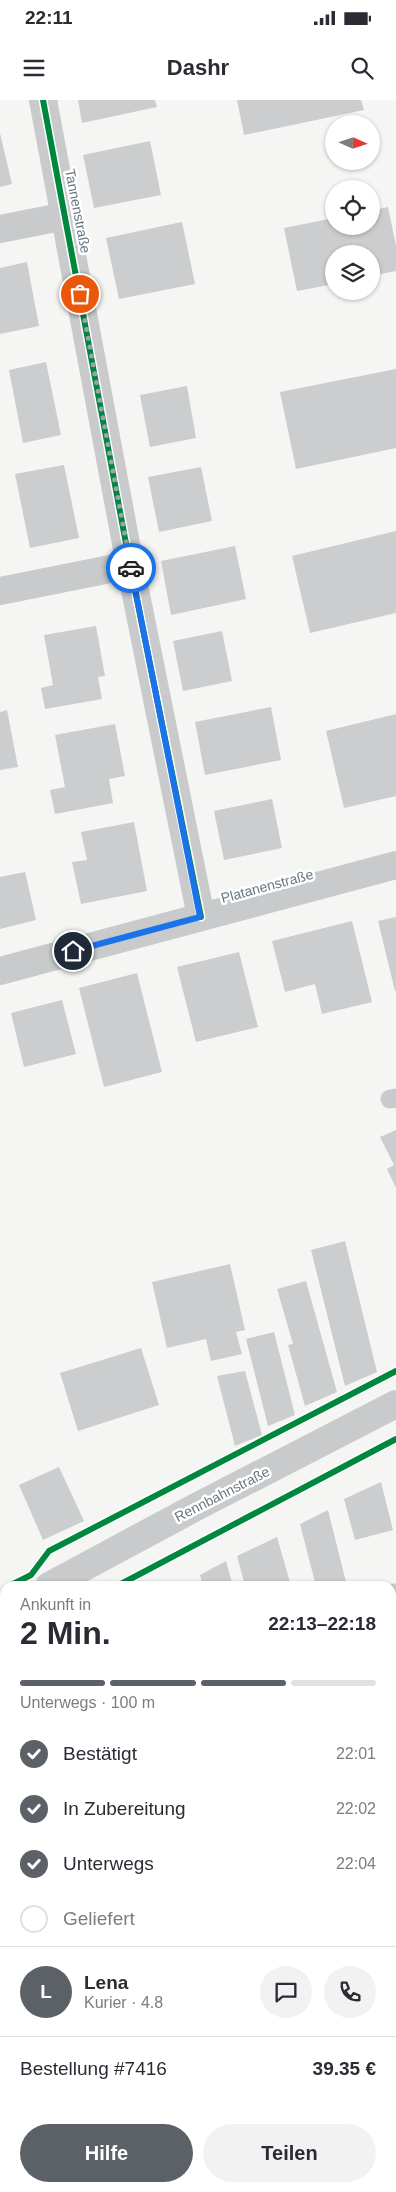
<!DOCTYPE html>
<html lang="de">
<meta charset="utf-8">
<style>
body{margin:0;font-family:Arial,sans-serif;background:#f2f2f3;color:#2b2b33;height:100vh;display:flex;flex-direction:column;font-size:19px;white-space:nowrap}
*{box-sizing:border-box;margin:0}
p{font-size:16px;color:#7c7c81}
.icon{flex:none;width:28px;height:28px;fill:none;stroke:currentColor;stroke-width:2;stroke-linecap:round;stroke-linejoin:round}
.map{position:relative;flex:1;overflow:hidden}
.drawer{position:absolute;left:0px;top:1481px;width:396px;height:611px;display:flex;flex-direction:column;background:#fff;border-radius:15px 15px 0 0;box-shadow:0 1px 4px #0004}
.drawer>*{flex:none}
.needle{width:32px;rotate:93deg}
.buttons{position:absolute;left:325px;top:15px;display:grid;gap:10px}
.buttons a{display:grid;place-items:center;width:55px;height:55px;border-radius:50%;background:#fff;box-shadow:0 1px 4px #0004;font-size:25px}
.pin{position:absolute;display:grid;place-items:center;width:42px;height:42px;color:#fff;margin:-21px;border:2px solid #fff;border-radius:50%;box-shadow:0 1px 5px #0007}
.courier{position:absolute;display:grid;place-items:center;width:50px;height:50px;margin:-25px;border:4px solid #1a73e8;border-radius:50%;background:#fff;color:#222;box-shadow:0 1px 6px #0007}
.overview em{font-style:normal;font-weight:600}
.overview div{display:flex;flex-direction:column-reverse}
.overview{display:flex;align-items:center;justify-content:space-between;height:85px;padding:0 20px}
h1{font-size:32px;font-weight:600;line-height:38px}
.bar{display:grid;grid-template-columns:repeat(4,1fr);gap:8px 5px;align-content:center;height:60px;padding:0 20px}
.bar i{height:6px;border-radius:4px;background:#e1e1e2}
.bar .on{background:#5c6168}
.bar p{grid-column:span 4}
.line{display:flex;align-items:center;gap:12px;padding:0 20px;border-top:1px solid #e1e1e2}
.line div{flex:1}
.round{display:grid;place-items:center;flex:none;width:52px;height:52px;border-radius:26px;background:#f2f2f3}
ol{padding:0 20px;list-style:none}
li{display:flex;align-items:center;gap:15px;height:55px}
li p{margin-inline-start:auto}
li .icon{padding:5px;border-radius:50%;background:#5c6168;color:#fff;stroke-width:4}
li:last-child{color:#7c7c81}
li i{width:28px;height:28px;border:2px solid #e1e1e2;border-radius:50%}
.cta{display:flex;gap:10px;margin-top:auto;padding:10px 20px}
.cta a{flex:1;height:58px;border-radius:30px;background:#5c6168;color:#fff;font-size:20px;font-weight:600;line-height:58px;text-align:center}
.cta a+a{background:#f2f2f3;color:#2b2b33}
.status{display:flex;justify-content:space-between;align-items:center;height:35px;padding:0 25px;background:#fff;direction:ltr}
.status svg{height:14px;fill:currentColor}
header{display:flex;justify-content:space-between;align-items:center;height:65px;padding:0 20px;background:#fff;font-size:22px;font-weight:600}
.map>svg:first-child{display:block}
.green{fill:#e5e7e2}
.building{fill:#cccdce}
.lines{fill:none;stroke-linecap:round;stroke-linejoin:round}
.service{stroke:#c9cacb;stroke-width:19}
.minor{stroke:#c9cacb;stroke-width:28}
.cycleway-casing{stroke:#fff;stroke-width:9}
.cycleway{stroke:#00873e;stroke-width:6}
.done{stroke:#99a3a9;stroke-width:5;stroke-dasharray:0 9}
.route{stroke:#1a73e8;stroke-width:6}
.labels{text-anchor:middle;stroke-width:5;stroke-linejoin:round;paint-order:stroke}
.street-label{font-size:14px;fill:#687781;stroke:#fff}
</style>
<div class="status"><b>22:11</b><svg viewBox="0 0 49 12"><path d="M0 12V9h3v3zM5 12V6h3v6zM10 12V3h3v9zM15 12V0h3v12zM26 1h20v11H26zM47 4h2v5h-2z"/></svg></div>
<header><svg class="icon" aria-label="menu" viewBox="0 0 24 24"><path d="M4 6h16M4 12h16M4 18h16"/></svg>Dashr<svg class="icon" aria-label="search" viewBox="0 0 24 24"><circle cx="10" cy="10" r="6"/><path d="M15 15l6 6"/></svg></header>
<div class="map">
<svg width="396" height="2092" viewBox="0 0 396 2092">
<rect width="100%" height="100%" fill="#f5f5f4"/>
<path class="green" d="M5,1959V2088H381L382,2092H0V1962Z"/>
<path class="building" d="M78,0H155L157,7L82,23Z
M237,0H361L364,10L244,35Z
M0,33L12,84L0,87Z
M150,41L161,95L94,108L83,55Z
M388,107L396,146V171L371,176V154H334V184L297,191L284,128L334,118V126H371V111Z
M182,122L195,184L119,199L106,138Z
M27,162L39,226L0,234V168Z
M46,262L61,335L23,343L9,270Z
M396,269V348L296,369L280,292Z
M187,286L196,338L150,347L140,295Z
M64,365L79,438L30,448L15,374Z
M201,367L212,421L159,432L148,377Z
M396,431V513L310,533L292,456Z
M235,446L246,499L171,515L161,461Z
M96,526L105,576L98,577L102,599L45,609L41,588L53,585L44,535Z
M222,531L232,581L183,591L173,541Z
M271,607L281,660L205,675L195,622Z
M7,610L18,667L0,670V612Z
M396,614V696L344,708L326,631Z
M115,624L125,676L109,679L113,703L55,714L50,690L65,687L55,635Z
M272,699L282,748L224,760L214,711Z
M134,722L147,791L81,804L72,762L87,760L81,732Z
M25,772L36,820L0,829V777Z
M396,817V891H395L378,821Z
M352,821L372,902L322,914L315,884L285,892L272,841Z
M239,852L258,927L196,942L177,867Z
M137,873L162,972L104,987L79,888Z
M62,900L76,954L24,967L11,913Z
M396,1030V1088L387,1069L394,1065L380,1037Z
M345,1141L377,1272L345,1286L311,1150Z
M230,1164L245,1230L236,1232L242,1254L211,1261L206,1239L167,1248L152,1182Z
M306,1181L337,1292L305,1306L288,1245L293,1244L277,1189Z
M274,1232L295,1315L268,1326L246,1239Z
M141,1248L159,1305L78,1331L60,1273Z
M245,1271L262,1335L235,1346L217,1276Z
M59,1367L84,1421L43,1440L19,1385Z
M381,1382L393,1430L355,1440L344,1399Z
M328,1410L347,1486H316L300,1424Z
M277,1437L291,1486H245L237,1456Z
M226,1461L233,1486H203L200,1475Z
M396,1483V1537L391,1538V1486H385Z
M5,1581V1758L0,1759V1679L3,1678L0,1665V1584Z"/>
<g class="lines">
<path class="service" d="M390,999L396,998"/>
<path class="minor" d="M43,0L130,465L201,817
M0,129L66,116
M0,491L130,465
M0,871L396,765
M49,1486L196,1407L396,1304
M0,1513L5,1510"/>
<g class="cycleway-casing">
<path id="cycleway" d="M43,0L130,465L201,817
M9,1486L31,1475L49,1451L396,1271
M117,1486L396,1339"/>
</g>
<use href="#cycleway" class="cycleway"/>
</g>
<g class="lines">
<path class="done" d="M80,194L131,468"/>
<path class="route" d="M73,851L200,817L131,468"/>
</g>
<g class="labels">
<g class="street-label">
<text transform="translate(78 111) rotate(79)" y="5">Tannenstraße</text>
<text transform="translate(267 786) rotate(-15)" y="5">Platanenstraße</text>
<text transform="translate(222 1394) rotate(-27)" y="5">Rennbahnstraße</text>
</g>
</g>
</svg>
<div class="buttons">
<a><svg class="needle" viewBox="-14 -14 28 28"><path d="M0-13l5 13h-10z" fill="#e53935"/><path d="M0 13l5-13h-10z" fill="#7c7c81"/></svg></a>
<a><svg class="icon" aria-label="locate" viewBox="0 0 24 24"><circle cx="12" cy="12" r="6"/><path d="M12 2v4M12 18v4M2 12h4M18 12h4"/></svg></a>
<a><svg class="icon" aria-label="layers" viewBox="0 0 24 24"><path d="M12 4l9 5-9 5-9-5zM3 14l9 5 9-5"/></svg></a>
</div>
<div class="pin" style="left:80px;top:194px;background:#ea580c"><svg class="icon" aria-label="bag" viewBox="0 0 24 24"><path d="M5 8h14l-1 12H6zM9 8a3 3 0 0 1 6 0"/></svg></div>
<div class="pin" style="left:73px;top:851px;background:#1f2937"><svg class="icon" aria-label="home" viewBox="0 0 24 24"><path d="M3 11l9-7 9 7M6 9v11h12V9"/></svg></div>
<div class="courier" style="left:131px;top:468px"><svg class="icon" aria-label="car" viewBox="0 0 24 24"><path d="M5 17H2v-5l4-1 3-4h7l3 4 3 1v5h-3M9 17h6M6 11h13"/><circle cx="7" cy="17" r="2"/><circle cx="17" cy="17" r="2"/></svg></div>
<section class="drawer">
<div class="overview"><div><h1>2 Min.</h1><p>Ankunft in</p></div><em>22:13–22:18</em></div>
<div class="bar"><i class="on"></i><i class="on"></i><i class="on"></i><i></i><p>Unterwegs · 100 m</p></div>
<ol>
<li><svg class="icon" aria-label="check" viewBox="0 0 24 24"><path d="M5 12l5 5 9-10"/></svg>Bestätigt<p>22:01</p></li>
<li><svg class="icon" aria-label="check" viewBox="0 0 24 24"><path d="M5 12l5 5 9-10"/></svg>In Zubereitung<p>22:02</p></li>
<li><svg class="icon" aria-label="check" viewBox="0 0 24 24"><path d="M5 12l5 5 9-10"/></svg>Unterwegs<p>22:04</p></li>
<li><i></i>Geliefert</li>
</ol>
<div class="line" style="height:90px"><b class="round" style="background:#5c6168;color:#fff">L</b><div><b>Lena</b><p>Kurier · 4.8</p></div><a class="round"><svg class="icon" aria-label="chat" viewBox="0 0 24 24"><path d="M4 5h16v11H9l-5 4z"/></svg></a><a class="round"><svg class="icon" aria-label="phone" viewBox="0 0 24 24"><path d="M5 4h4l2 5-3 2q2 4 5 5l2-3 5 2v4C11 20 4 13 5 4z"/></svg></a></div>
<div class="line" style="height:65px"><div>Bestellung #7416</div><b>39.35 €</b></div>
<div class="cta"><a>Hilfe</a><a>Teilen</a></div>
</section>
</div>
